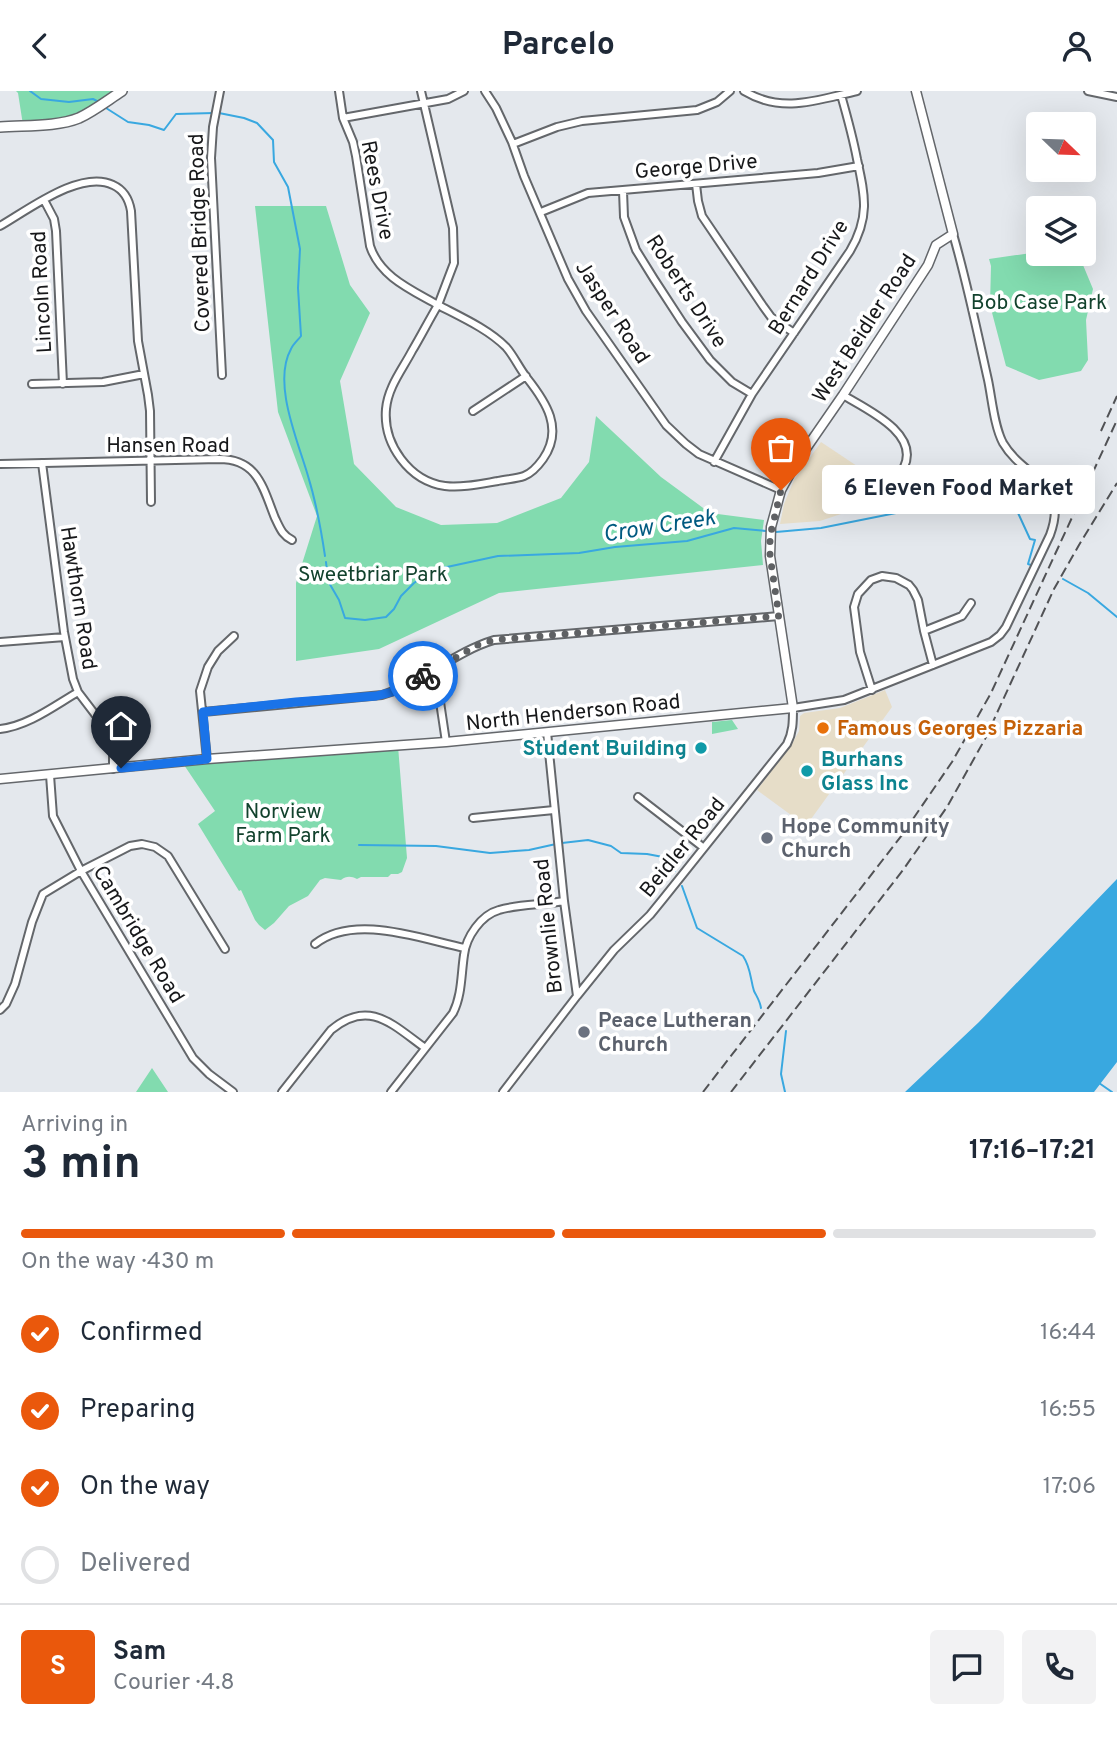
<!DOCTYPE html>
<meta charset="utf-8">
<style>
body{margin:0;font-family:Overpass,sans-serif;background:#f2f2f3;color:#1f2937;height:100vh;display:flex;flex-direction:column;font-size:26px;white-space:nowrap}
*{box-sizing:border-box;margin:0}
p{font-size:23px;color:#747a83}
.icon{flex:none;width:38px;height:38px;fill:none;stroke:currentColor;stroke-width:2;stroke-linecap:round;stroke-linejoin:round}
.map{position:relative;height:1001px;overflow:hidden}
.side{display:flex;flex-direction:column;background:#fff;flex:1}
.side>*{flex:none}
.needle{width:46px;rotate:113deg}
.buttons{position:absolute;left:1026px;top:21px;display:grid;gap:14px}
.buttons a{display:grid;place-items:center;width:70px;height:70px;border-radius:7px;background:#fff;box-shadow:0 7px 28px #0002;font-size:35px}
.pin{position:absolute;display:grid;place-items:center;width:60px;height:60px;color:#fff;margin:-72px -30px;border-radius:50% 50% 50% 0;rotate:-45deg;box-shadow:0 0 7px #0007}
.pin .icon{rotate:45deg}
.courier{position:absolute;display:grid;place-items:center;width:70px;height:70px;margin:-35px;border:5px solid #1a73e8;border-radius:50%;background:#fff;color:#222;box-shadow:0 2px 9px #0007}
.bubble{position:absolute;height:49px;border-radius:7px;background:#fff;box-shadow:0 7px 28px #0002;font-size:23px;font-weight:700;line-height:49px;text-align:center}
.headline em{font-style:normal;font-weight:700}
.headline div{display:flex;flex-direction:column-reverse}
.headline{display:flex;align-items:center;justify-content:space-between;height:119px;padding:0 21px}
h1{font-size:46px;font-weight:700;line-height:52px}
.bar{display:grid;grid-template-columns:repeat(4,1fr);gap:10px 7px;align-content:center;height:84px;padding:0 21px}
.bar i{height:9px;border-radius:5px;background:#e0e1e3}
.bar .selected{background:#ea580c}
.bar p{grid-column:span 4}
.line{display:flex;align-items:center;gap:18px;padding:0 21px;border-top:2px solid #e0e1e3}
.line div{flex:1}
.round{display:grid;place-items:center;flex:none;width:74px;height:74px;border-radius:7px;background:#f2f2f3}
ol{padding:0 21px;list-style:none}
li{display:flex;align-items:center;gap:21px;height:77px}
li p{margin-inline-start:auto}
li .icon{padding:7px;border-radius:50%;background:#ea580c;color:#fff;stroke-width:4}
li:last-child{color:#747a83}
li i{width:38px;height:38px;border:4px solid #e0e1e3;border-radius:50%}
header{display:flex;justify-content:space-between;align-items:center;height:91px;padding:0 21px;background:#fff;font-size:32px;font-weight:700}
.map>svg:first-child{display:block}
.commercial{fill:#e6ddc8}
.green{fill:#82dbaf}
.water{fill:#39a8e0}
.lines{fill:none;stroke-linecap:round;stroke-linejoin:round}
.stream{stroke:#39a8e0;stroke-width:2}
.minor-casing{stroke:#64676b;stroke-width:10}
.tertiary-casing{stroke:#64676b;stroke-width:11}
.secondary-casing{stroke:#64676b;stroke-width:12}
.minor{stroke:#fff;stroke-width:6}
.tertiary{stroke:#fff;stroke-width:8}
.secondary{stroke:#fff;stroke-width:9}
.rail{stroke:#515255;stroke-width:2;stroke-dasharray:10 5;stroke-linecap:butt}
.done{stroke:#5f6164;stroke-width:7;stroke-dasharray:0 12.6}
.route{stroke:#1a73e8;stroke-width:9}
.food-dot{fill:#e8710a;stroke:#fff;stroke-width:2.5}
.culture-dot{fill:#0f9aa8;stroke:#fff;stroke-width:2.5}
.worship-dot{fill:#6b7280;stroke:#fff;stroke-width:2.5}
.labels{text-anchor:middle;stroke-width:7;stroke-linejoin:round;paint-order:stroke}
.street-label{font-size:21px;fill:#17181a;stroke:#fff}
.park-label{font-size:21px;fill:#12422d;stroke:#fff}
.food-label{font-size:21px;font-weight:bold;fill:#c56008;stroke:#fff;text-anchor:start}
.culture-label{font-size:21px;font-weight:bold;fill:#0d838f;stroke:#fff;text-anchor:end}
.worship-label{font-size:21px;font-weight:bold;fill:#5b616d;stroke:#fff;text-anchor:start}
.water-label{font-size:23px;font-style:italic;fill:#005a80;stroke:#fff}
</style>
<header><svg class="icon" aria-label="back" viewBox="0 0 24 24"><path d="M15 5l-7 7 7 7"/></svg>Parcelo<svg class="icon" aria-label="person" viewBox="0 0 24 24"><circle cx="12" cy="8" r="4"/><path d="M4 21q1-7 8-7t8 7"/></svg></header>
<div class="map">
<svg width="1117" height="1001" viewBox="0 0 1117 1001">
<rect width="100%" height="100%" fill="#e4e8ed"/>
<path class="commercial" d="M821,351L860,377L857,393L862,416L820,430L780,433L784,413L794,389Z
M885,599L892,616L806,735L757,699L793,651L799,640L800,625L804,622L840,617Z"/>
<path class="green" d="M16,0H122L85,24L23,34L18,2Z
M255,115H326L350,194L370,222L340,290L354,373L396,416L441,434L497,432L561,407L589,371L596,325L661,386L710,422L764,429L761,450L763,474L499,502L379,558L296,570V492L317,425L278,321Z
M1038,161V163H1049L1083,174L1093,198L1086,229L1088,269L1081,280L1039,289L1006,275L990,214L991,175L989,168Z
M732,629L738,638L712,643V631Z
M398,655L407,767L402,781L398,783H391L388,786H361L357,788C351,785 346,785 341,789L325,787L320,789L308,805L289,815L274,832L265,839L259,834L255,829L241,799L239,800L198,733L215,720L182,671Z
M152,977L168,1001H136Z"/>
<path class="water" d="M1117,788V971L1094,1001H905L979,931Z"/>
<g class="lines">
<path class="stream" d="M30,0L41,8L69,11L93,8L99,11
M106,17L128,31L149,34L164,39L176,23L214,22
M219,22L244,27L257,32L273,49L274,71L288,96L300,158L298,197L301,245C298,249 293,253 291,258C272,292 298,350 308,385C316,411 321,438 325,465
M776,441L821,437L921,417L949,415L971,404L985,402L1013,411L1030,448L1035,449L1028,473L1031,474
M326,471L328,490L339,509L345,527L365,529L386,526L394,518L401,505L414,492L433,479L498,465L579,462L615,456L687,450L734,437L766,440
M1063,488L1088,502L1117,526
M562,752L588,749L611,755L621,762L647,763L663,766L672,771L675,780
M359,754L436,755L490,762L529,759L556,753
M682,795L697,837L743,865C751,877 750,887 754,900C757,906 760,910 761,917
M1099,992L1112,1001
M785,1001L781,983L786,940"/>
<g class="minor-casing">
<path id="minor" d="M220,0L213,36L211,67L222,284
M339,0L343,27L353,51L356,65L370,155C380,186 412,199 438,214L454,172L453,137L421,0
M485,0L496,17L512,51L524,85L568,188L586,220L666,334L686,353L699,363L781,399
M744,0C782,23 817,9 857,0
M1088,0L1117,6
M343,27L448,8L464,0
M513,53L557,36L582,30L697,19L717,11L730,0
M696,93L698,110L702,125L763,215L771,226L794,242
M623,100L624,126L636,159L654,188L682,231L710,269L732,291L752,303
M44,109L54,128L56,140L63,293
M541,121L588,102L818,82L859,75
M0,135C28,119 81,78 113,94C124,99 129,108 131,120L138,250L148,304L150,320L151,411
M438,214C461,226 488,238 506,256C514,265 519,277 527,287C546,311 564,338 543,368C538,375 532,382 524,385C516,388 506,388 498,390C480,393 462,397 445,395C409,390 383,353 386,318C388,296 402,279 412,260C421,245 429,229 438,214Z
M32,293L103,291L144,283
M843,304C866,318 920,342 904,376
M473,320L526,285
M714,371L752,303L850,160C870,126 865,105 857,68C853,47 847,25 841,4
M42,372L64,541L73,588L78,601L107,639L113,658V678
M0,373L219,368C258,368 263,397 275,427C280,437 282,444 292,449
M924,540L962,525L971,512
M0,551L65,546
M424,584L440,611L446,651
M872,599L860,561L854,516L858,503L871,489L882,485L896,487L909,494L913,499L918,509L924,540L933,574
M203,621L382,604C422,592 454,561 494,549L779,525
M0,638C28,635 54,615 78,601
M207,668L200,600L208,576L218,560L234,545
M50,684L53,725L81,780L193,967L209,983L233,1001
M638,706L704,757
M473,727L554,719
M315,853C354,822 421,848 465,857
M577,905L614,859L650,824L663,808L787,653C793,641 793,631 793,617L844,609L991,551L1000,544L1006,536L1050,444C1070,390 1024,388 1003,352C994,335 992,308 988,289C977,240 967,191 953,143
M0,919L6,913L15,893L32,831L43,803L81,780L130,755L142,753L155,756L168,765L225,858
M282,1001L331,939C369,907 393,934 425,957
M391,1001L453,922C462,904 461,884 464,864C466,846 481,824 499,819C518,813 544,814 564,810
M503,1001L577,905L564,810L547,641"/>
</g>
<g class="tertiary-casing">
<path id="tertiary" d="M0,688L207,668L446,651L793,617L770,465L771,436L781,399L796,372L843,304L928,174L936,154L953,143L916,0"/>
</g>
<g class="secondary-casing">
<path id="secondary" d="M0,36C24,34 57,36 79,27C94,20 108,9 122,0"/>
</g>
<use href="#minor" class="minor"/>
<use href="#tertiary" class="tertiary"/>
<use href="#secondary" class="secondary"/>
<path class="rail" d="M1101,340L1117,305
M703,1001L902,744L952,671L991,602L1117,329
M731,1001L903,779L947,716L985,648L1054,498L1079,454L1117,392"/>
</g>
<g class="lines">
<path class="done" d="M423,585L478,554L494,549L779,525L770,465V445L781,399"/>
<path class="route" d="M121,677L207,668L203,621L296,611L376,605L392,601L423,585"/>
</g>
<circle class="food-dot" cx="823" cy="637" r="7"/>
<g class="culture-dot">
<circle cx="701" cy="657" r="7"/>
<circle cx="807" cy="680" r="7"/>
</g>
<g class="worship-dot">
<circle cx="767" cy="747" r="7"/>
<circle cx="584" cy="941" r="7"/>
</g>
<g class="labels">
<g class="street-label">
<text transform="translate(696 75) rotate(-5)" y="7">George Drive</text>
<text transform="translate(378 99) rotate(79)" y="7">Rees Drive</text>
<text transform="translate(199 142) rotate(-92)" y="7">Covered Bridge Road</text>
<text transform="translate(808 186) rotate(-58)" y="7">Bernard Drive</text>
<text transform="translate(687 200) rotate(57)" y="7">Roberts Drive</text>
<text transform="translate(41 201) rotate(-93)" y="7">Lincoln Road</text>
<text transform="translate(613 221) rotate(57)" y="7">Jasper Road</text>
<text transform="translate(864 237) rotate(-57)" y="7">West Beidler Road</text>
<text x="168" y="361">Hansen Road</text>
<text transform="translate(79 507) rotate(81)" y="7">Hawthorn Road</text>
<text transform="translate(573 621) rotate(-6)" y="7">North Henderson Road</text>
<text transform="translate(682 756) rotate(-51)" y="7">Beidler Road</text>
<text transform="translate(548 835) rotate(-96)" y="7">Brownlie Road</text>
<text transform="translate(139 843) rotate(59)" y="7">Cambridge Road</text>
</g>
<g class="park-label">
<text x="1039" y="218">Bob Case Park</text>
<text x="373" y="490">Sweetbriar Park</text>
<text x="283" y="727">Norview<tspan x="283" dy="24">Farm Park</tspan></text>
</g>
<g class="food-label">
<text x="837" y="644">Famous Georges Pizzaria</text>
</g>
<g class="culture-label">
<text x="687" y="664">Student Building</text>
<text x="821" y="675" text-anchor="start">Burhans<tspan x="821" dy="24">Glass Inc</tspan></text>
</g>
<g class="worship-label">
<text x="781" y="742">Hope Community<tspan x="781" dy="24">Church</tspan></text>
<text x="598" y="936">Peace Lutheran<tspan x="598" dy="24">Church</tspan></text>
</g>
<g class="water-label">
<text transform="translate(659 434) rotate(-9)" y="8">Crow Creek</text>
</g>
</g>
</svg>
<div class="buttons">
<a><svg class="needle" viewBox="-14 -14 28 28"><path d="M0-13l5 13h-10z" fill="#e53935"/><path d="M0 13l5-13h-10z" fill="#747a83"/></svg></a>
<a><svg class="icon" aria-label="layers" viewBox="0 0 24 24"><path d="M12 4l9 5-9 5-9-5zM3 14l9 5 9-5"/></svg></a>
</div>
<div class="pin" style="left:781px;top:399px;background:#ea580c"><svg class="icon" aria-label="bag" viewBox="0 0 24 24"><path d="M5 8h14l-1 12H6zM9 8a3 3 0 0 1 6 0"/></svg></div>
<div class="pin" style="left:121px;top:677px;background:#1f2937"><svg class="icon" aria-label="home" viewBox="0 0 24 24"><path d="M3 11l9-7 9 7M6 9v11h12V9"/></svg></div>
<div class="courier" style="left:423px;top:585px"><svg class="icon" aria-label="bike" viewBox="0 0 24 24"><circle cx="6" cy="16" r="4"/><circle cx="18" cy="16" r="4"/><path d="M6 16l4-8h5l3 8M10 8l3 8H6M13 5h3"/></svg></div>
<div class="bubble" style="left:822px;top:374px;width:273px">6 Eleven Food Market</div>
</div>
<section class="side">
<div class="headline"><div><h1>3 min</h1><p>Arriving in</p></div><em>17:16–17:21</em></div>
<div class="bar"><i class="selected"></i><i class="selected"></i><i class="selected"></i><i></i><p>On the way · 430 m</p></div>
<ol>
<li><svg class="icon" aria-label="check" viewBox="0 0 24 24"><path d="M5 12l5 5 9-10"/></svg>Confirmed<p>16:44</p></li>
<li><svg class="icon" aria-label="check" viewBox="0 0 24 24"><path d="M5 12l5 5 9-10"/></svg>Preparing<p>16:55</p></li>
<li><svg class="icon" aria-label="check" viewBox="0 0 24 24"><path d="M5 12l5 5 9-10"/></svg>On the way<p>17:06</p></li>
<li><i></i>Delivered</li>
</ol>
<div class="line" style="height:126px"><b class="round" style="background:#ea580c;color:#fff">S</b><div><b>Sam</b><p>Courier · 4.8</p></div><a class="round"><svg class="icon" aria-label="chat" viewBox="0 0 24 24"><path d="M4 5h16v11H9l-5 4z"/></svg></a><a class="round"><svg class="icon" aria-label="phone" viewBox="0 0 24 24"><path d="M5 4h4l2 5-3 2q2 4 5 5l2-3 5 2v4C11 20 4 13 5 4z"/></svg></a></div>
</section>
